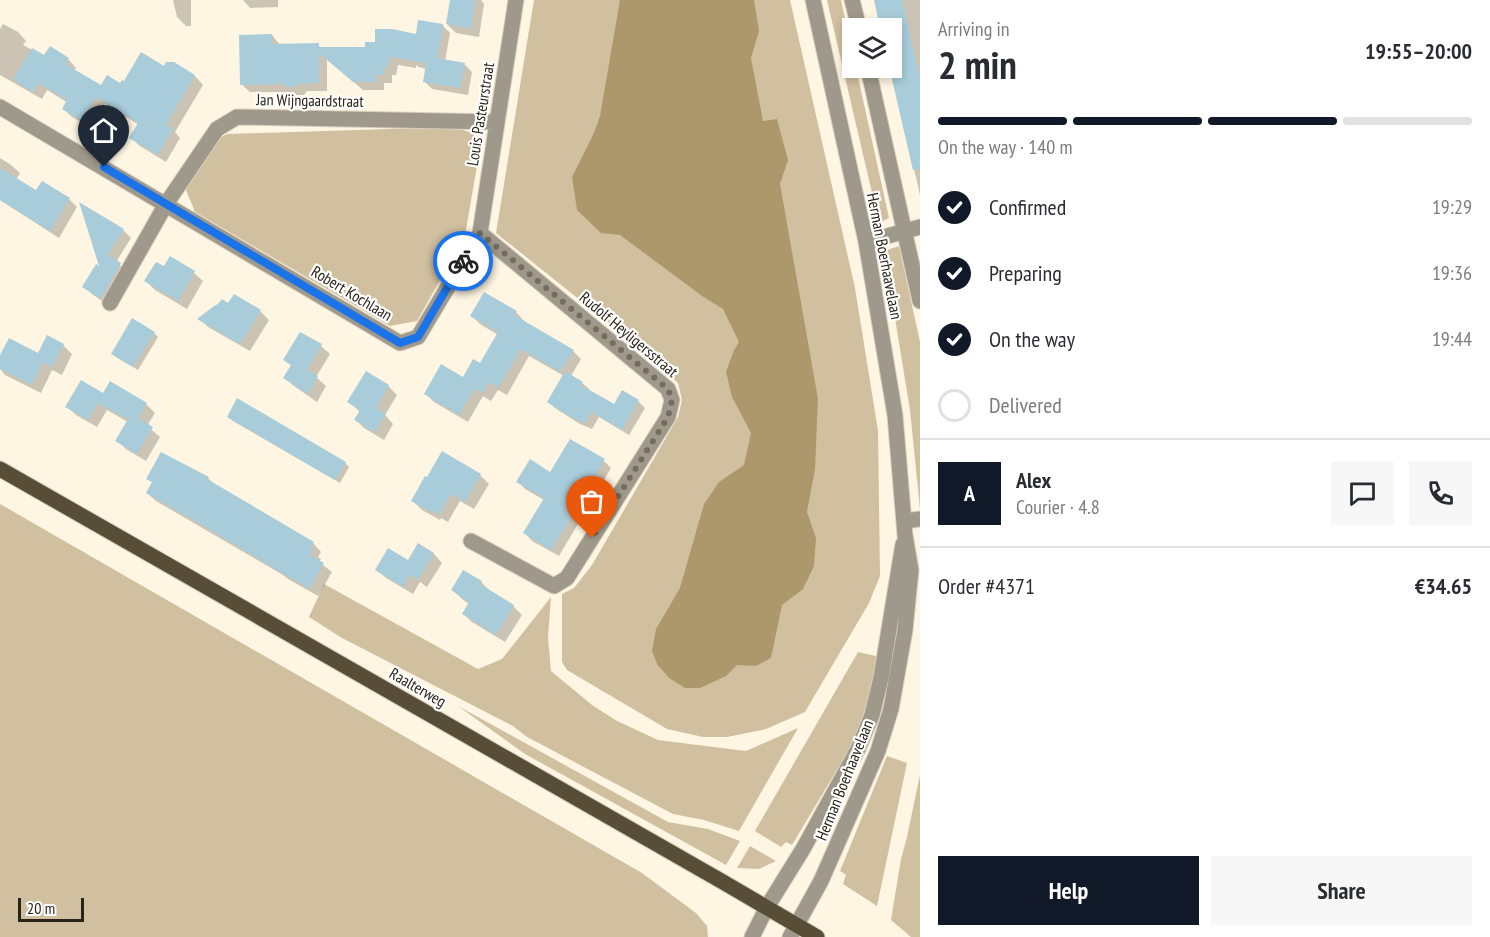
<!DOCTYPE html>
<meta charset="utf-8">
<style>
body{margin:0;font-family:"PT Sans Narrow",sans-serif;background:#f7f7f7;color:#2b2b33;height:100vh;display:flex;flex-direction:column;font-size:22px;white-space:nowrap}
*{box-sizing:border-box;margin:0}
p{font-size:20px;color:#7c7c81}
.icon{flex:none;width:33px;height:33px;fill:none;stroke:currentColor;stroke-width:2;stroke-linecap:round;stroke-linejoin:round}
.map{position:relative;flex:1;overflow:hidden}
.details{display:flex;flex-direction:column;background:#fff;width:570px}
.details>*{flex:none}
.buttons{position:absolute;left:842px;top:18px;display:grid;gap:12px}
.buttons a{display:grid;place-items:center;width:60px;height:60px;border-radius:0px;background:#fff;box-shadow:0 3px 9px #0003;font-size:30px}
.scale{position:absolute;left:18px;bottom:15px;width:66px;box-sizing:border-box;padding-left:6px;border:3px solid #292318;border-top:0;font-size:16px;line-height:21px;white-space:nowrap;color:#292318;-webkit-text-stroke:4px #fff;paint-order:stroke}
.pin{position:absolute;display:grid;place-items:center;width:51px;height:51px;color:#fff;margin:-62px -26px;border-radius:50% 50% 50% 0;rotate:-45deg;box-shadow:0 0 6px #0007}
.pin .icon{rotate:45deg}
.courier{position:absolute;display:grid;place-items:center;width:60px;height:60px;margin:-30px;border:4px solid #1a73e8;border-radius:50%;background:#fff;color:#222;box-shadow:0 2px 8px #0007}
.summary em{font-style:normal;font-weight:700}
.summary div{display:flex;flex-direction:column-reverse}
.summary{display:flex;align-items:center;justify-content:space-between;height:102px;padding:0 18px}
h1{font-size:39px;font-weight:700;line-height:45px}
.bar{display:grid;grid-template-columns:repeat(4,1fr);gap:9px 6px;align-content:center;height:72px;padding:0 18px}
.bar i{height:8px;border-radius:4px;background:#e1e1e2}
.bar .selected{background:#111827}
.bar p{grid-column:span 4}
.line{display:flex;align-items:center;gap:15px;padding:0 18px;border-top:2px solid #e1e1e2}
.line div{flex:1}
.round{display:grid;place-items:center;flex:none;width:63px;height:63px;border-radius:0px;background:#f7f7f7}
ol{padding:0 18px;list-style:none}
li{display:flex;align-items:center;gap:18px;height:66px}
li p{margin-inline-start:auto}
li .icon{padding:6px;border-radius:50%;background:#111827;color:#fff;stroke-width:4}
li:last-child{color:#7c7c81}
li i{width:33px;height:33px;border:3px solid #e1e1e2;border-radius:50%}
.button{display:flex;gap:12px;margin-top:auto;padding:12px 18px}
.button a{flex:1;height:69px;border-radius:0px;background:#111827;color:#fff;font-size:24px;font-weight:700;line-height:69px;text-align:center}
.button a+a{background:#f7f7f7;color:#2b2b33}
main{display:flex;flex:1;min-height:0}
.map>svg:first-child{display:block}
.green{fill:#d0c0a0}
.water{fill:#ad986c}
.shadow{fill:#0003}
.building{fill:#a8ccda}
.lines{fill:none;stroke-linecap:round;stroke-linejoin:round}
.minor-casing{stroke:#d8cfbe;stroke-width:17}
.major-casing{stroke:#d8cfbe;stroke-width:17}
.minor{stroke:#9f998c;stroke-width:15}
.major{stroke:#584e38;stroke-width:15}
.done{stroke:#746c5f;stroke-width:6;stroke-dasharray:0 10.8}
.route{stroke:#1a73e8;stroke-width:8}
.labels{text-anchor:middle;stroke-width:4.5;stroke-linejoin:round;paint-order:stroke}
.street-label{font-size:16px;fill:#292318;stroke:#fff}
</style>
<main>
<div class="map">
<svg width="920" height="937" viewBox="0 0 920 937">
<rect width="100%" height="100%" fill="#fef5e2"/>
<path class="green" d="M534,0H790L855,288L878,431L880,576L869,603L805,712L766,729L727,737H703L667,729L567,670L562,662V594L574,588L592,565L678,417L682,400L678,383L625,336L496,233Z
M827,0H841L852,51V68H856L889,218L879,223Z
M452,127L473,133L480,148L465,236L417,321L390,326L195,212L186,190C196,173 209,142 227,134Z
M899,246L920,342V509L910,410L884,251Z
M0,504L642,873L696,913L707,926L708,937H0Z
M324,584L478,669L502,659L551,597L548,637L551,671L592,705L617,721L658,740L746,751L798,728L739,831L704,820L673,814L527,737L513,726L342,638L309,617Z
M858,652L880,657L865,711L853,743L792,845L786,842L781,847L755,831Z
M458,706L668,822L708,829L740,841L726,865L525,754Z
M887,756L907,763L877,906L843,884L846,875L840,871Z
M920,775V937H911L891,920L901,859L907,837Z
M750,846L776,861L759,869L737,868Z"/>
<path class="water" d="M620,0H754L759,31L751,58L763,121L777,119L788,160L780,184L818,399L815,469L807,512L816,538L814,566L803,589L782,605L771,658L756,666L737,665L726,676L700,688H685L669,678L657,664L652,651L656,629L680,588L704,504L719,482L744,465L751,433L732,397L726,372L734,350L739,342L723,309L702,296L620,235L601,233L577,210L572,177L594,133L600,116Z"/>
<path class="shadow" d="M173,0H191V26H186L177,17Z
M243,0H278V7L250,8Z
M451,0H481L484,4L479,37L456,33L447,24Z
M876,0H920V195L891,68V28H882Z
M3,24L18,32L26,41L23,45L45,57L68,59L76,68L74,71L101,87L120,85L173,64L195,76L203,85L175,132L180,138L166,162L140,146L131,138L139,125L105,104L91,128L72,117L64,109L68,103L47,90L42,99L0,75V29Z
M442,25L450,33L445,61L464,64L472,72L468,95L432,89L424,81L426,69L419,67L416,65V68L398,65L396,75H392V83H384V90H363L327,59V91H307L304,95H297L293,92H250L241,84L272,35L280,45H318L322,49L367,48L415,42Z
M0,158L11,165L20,173L16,180L37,192L69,199L77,207L59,238L0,200Z
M82,206L123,230L131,238L116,262L128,272L109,306L92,294L84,287L102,269Z
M170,258L194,273L203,281L187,309L155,290L146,281L165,268Z
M260,311L269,320L250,351L208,327L200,319Z
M516,312L524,321L523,322L573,351L581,359L571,376L582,383L589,389L588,391L614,406L623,392L639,402L645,408L629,435L599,417L592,429L580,424L555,408L548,402L564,376L529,356L507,395L498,390L491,401L483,396L468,422L434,402L426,394L463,379L480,365L498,335L480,324L472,316Z
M154,333L158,337L138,370L116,357L112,353Z
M63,345L72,354L62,375L52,370L41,393L5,375L0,369V359L39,355Z
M321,346L330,354L316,377L326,386L317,402L294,386L285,378L292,366L285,359Z
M110,383L146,404L155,413L147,426L160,437L146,461L126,449L117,440L128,422L107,410L97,427L76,415L67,406L103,395Z
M388,386L397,395L385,415L393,424L384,440L364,428L356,420L360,412L349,402Z
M229,417L345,463L349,467L340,483L233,421Z
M443,453L480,475L489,484L474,509L460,501L448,522L441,518L440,520L422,510L413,501Z
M604,461L611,468L559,556L532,541L525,533L544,500L525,489L518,481Z
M148,478H208L216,486L313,543L321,552L318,557L321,559L319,562L332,572L318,596L288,579L283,575L156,501L147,493L153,483Z
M418,545L434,554L442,563L427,587L420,582L413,594L386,578L377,569L408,562Z
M481,582L490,591L513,606L522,615L505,642L472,622L463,613L469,604L462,599L453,590Z"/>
<path class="building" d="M450,0H475L471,29L446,24Z
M874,0H902L920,78V169L913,170L891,75V28H880Z
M418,20L443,24L437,58L465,63L460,88L423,82L426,63L390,57L388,67H384V75H376V82H353L319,53V83L298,84L295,87H287L283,84L240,85L239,35L272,34V44L319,43V47H365V42H375V29H392L416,34Z
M50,46L69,58L65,64L101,85L107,75L120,83L122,80L124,81L141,52L164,66L166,62H174L195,75L166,125L173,128L158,155L129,138L138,123L96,97L82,121L62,109L67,100L38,83L33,92L13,80L32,48L44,55Z
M0,168L36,190L42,181L70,198L50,231L0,200Z
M79,202L124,229L108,255L121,263L101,299L82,287L96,264L99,266Z
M170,256L195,271L178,301L144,281L156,262L164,266Z
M484,292L517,311L514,315L574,350L560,372L521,349L498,388L489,382L483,393L474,389L459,415L424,394L441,364L463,377L473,359L480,363L498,332L470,316Z
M234,294L261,310L240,344L197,319L214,306L218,304L222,299L228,303Z
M132,318L155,332L133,367L111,354Z
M300,332L322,344L307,370L318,376L308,394L283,378L291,365L283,360Z
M47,335L64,344L52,367L43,362L32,385L0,369V355L9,338L38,353Z
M366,371L389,385L376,408L386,414L375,432L354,420L360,410L347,402Z
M565,371L583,382L581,385L614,404L622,390L639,400L622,430L592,412L585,423L572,418L547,402Z
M81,380L103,393L110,381L147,403L138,418L153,427L137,454L115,441L128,419L98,403L88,420L65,407Z
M237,398L346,462L335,480L227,417Z
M570,439L605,459L551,550L523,533L544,498L516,482L530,459L550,472Z
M442,451L481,474L465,502L451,494L439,515L432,511L431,512L411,501L425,476L427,477Z
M161,452L209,477L207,479L314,542L310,548L313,549L310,555L324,563L309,589L190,518L146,493L152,482L146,479Z
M418,543L434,553L418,580L410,575L403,587L375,570L388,548L408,560Z
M463,570L482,581L480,584L514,605L496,635L462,614L469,602L451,590Z"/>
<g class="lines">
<g class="minor-casing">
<path id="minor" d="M852,0L859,28
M868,68L920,301
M0,107L400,343L418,337L480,233L516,0
M866,242L920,227
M110,303L166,204L217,129L237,117L497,122
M905,521L920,519
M471,541L554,586L567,578L668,417L672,400L668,389L480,233
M752,937L767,907L803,849L858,749L872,715L881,678L903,544
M790,937L821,881L878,751L891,709L905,630L911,570L905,535L895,415L866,242L813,0"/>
</g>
<g class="major-casing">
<path id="major" d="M0,469L723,882L817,937"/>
</g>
<use href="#minor" class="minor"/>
<use href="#major" class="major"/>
</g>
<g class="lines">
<path class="done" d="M463,261L480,233L668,389L672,400L668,417L592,538"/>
<path class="route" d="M104,167L400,343L418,337L463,261"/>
</g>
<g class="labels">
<g class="street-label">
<text transform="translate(310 100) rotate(1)" y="6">Jan Wijngaardstraat</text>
<text transform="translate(480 114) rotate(-81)" y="6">Louis Pasteurstraat</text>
<text transform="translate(885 256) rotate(79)" y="6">Herman Boerhaavelaan</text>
<text transform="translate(352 293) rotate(31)" y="6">Robert Kochlaan</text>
<text transform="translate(629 334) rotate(40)" y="6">Rudolf Heyligersstraat</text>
<text transform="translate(418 687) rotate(30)" y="6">Raalterweg</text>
<text transform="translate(844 780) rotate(-68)" y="6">Herman Boerhaavelaan</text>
</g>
</g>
</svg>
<div class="buttons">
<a><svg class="icon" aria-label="layers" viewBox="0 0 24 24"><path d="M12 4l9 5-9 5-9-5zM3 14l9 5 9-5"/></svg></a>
</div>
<div class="scale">20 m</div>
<div class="pin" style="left:592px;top:538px;background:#ea580c"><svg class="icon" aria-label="bag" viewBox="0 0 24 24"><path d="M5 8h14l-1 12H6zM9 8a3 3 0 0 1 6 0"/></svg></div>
<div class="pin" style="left:104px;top:167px;background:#1f2937"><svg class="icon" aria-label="home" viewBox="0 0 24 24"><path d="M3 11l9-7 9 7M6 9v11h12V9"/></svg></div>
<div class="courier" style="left:463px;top:261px"><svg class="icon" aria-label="bike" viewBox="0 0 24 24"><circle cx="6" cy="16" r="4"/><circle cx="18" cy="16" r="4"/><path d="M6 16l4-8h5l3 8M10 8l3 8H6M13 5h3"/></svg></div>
</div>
<section class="details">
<div class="summary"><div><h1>2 min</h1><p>Arriving in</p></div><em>19:55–20:00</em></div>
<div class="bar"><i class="selected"></i><i class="selected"></i><i class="selected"></i><i></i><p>On the way · 140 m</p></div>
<ol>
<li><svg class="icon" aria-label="check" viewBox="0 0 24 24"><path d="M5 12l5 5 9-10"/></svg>Confirmed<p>19:29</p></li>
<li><svg class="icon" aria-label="check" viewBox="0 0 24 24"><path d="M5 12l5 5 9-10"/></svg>Preparing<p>19:36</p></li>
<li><svg class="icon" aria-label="check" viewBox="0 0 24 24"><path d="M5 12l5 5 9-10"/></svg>On the way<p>19:44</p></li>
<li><i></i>Delivered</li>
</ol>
<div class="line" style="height:108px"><b class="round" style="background:#111827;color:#fff">A</b><div><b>Alex</b><p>Courier · 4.8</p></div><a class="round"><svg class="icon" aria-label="chat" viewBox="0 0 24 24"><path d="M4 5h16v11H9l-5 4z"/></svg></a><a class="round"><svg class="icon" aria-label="phone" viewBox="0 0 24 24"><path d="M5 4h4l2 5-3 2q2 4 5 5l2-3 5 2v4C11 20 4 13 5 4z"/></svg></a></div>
<div class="line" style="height:78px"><div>Order #4371</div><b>€34.65</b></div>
<div class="button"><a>Help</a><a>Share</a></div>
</section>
</main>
